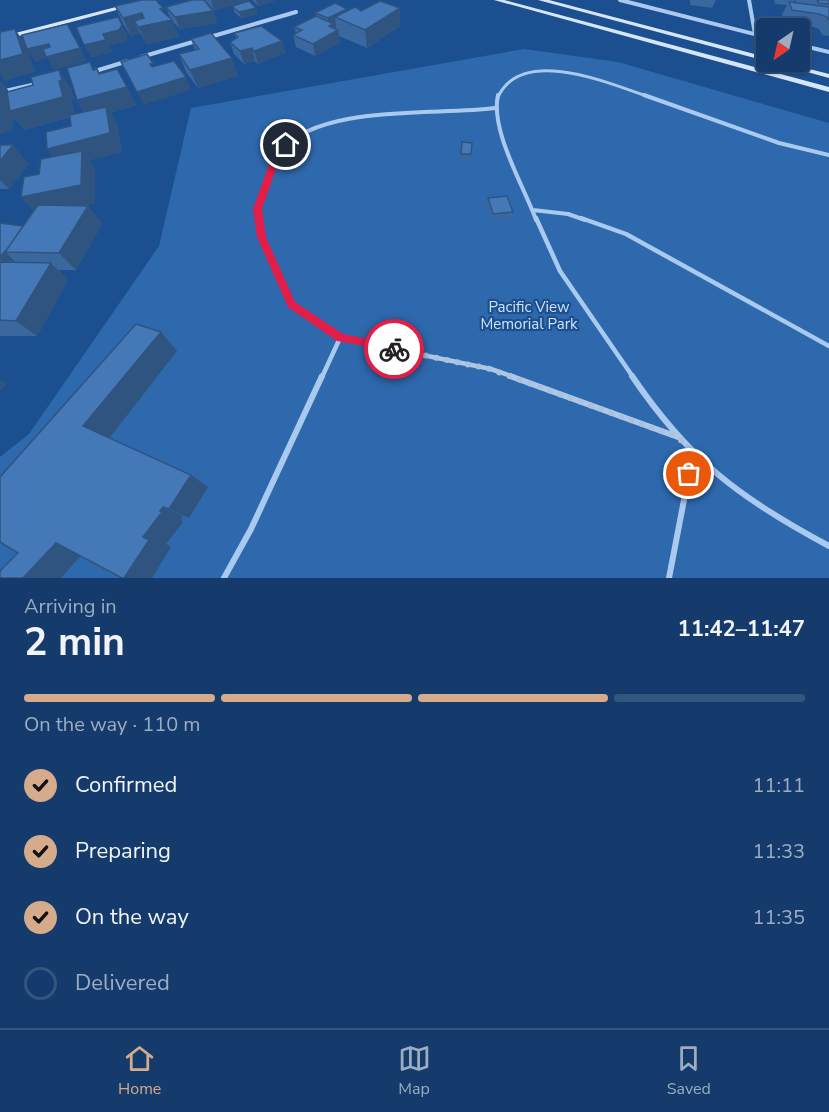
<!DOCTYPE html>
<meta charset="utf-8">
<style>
body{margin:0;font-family:"Nunito Sans",sans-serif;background:#214673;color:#f1f3f6;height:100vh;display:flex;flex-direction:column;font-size:22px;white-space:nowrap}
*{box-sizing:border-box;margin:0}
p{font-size:20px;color:#9dadc1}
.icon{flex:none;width:33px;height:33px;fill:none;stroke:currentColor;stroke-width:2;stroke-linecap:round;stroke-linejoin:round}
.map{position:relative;height:578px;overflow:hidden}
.sheet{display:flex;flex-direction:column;background:#143b6b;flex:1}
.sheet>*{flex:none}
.needle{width:39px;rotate:214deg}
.tools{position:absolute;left:756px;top:18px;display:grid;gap:12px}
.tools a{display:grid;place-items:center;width:54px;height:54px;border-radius:6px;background:#143b6b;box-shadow:0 2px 4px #0004,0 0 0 2px #33557e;font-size:30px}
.pin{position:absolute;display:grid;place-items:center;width:51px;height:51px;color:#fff;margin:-26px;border:3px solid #fff;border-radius:50%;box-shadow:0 2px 6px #0007}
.courier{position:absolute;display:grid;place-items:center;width:60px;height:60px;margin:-30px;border:4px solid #e11d48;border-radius:50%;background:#fff;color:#222;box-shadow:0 2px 8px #0007}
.overview em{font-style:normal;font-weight:700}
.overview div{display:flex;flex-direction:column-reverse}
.overview{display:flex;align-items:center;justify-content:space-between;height:102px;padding:0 24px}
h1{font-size:39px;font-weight:700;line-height:45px}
.bar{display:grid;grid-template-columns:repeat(4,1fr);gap:9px 6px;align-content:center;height:72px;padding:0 24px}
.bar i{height:8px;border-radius:4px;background:#33557e}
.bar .selected{background:#d6ab8b}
.bar p{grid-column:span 4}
ol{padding:0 24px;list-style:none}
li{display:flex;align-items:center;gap:18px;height:66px}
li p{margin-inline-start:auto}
li .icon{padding:6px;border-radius:50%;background:#d6ab8b;color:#111;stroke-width:4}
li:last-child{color:#9dadc1}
li i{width:33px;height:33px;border:3px solid #33557e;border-radius:50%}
.dock{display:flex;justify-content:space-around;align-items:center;height:84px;border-top:2px solid #33557e;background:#143b6b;font-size:16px;color:#9dadc1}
.dock a{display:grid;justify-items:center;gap:3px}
.dock .selected{color:#d6ab8b}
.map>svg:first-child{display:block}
.green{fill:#2e69ad}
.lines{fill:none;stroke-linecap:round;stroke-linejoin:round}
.lane-far3{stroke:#a9c9ee;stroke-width:3}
.lane-far2{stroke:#a9c9ee;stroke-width:4}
.lane-far1{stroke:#a9c9ee;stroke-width:4.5}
.lane{stroke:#a9c9ee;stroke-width:6}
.street{stroke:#a9c9ee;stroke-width:4}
.secondary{fill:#d6e6fa;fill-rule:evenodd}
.wall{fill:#3a679d}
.shaded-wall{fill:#305480}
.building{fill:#4478b7;stroke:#305480;stroke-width:1.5}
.route{fill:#e11d48}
.done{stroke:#afc1d8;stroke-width:6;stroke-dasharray:0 10.8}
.labels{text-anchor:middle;stroke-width:4.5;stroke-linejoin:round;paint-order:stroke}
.park-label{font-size:15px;fill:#cfe3fa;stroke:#1b4f8f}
</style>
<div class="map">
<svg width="829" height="578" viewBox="0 0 829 578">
<rect width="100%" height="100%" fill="#1b4f8f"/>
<path class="green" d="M524,49L618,62L829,123V578H0V457L29,434L159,246L191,108Z"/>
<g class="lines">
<path class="lane-far3" d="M498,97C522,45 611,84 649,97"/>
<path class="lane-far2" d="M498,95C490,131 524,186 536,220
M644,95L779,143L829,155
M533,210L568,214L585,220
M259,220C257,206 262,194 267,180C270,171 273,158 279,151C323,103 435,116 495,108"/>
<path class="lane-far1" d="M258,218L261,237L292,305L340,338L491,369L514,377
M536,218L560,271L633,377
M581,218L626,234L829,346
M322,377L340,338"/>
<path class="lane" d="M510,376L678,437
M632,376C689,460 739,498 829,546
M224,578L251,529L322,376
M669,578L693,453"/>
<path class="street" d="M620,0L766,37
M749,0L755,34
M800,45L829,52
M141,57L296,12
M92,72L128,61
M0,92L41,83"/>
<path class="secondary" d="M143,0H154L0,41V37Z
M494,0H504L829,87V92Z
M538,0H549L766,57V61Z
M771,62H782L829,74V78Z"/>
</g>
<path class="wall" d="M205,0H247L258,14L241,18L234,12L233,6L214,10Z
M252,0H274V1L258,6Z
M690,0H716L712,8L690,5Z
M774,0H795L794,2L796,3L795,0H829V36L822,35L819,29L811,26L784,22L782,14L787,5L775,4Z
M115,6L165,14L170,18L166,7L213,11L217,23L180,29L172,21L179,37L147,44L140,33L131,36L123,24Z
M347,9L348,11H361L400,26L367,48L339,36L340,42L315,56L296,47L293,35L296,33L294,27L316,17L315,13Z
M234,33L282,41L285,53L258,64L255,61L244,64L234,54L230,42L236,38Z
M191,39L238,76L198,88L186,72L179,54L195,50Z
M94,69H97L100,74L137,105L110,113L117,125L122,152L89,160L95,169V203L83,206H88L102,224L76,270H58L68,280L37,336H0V223L23,226L33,211L39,174L52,157L71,126L70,117L24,130L14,117L11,131L9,91L71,88L74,99L71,100L75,114L84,112L77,100Z
M462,142L471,154V161L460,160Z
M0,161L29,164L9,189H0Z
M488,198L513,212L512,218L492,220L487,204Z"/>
<path class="shaded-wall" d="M211,0H247L248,3L214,10Z
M256,0H274V1L258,6Z
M163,8L168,20H172L179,37L147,44L138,27L134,21L140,33L131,36L123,18Z
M256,8L258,14L241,18L239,12Z
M400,8V26L367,48L365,30Z
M347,9L349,21L335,17L336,27L335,28V32L338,30L340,42L315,56L313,44L329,30L328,18Z
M213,11L217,23L180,29L175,17Z
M67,24L87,61L54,70L47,58L35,62L28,51L35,72L5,81L0,74V60L15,29L27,47Z
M122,25L128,37L126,42L109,46L113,52L91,58L84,45L103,34Z
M282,41L285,53L258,64L254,51Z
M252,48L255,61L244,64L240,51Z
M232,58L238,76L198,88L190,70Z
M97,69L108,87H127L137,105L110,113L117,125L122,152L89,160L95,169V203L37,216L21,197L61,168L47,149L89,119L77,100L99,74Z
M59,70L71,88L74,99L71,100L75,115L24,130L14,117L11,131L0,134V94L2,82L16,101L59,81Z
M186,77L191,90L144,105L137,92Z
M13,145L29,164L9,189L0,180V161Z
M88,206L102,224L76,270L59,253Z
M27,226L5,252L18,264L12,271L0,260V257Z
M51,263L68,280L37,336L16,321Z
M161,332L177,351L108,440L83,426Z
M0,380L7,384L0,391Z
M191,475L208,487L189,518L169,509Z
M163,507L183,516L181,520L183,522L166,544L171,547L152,578H124L143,537Z
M56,543L86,550L61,578H23Z"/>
<path class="building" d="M142,0H156L163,8L160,9L172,20L138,27L134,21L144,18L142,13L123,18L115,6Z
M192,0H204L213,11L175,17L166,7Z
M817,0H829V4L819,3Z
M249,1L256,8L239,12L232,6Z
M380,1L400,8L365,30L335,17L355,7L361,11Z
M789,2L829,7V20L827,17L819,14L792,10Z
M335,3L347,9L328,18L315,13Z
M316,16L334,24L329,26L338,30L313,44L293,35L302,30L294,27Z
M118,17L122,25L119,30L103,34L106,40L84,45L76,27Z
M67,24L80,48L46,57L43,49L50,47L49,44L27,49L22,35Z
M261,26L282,41L254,51L252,48L240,51L230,42L238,37L234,33Z
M15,29L23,54L0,60V32Z
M211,33L232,58L190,70L179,54L199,49L191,39Z
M147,54L153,63L150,64L152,67L174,61L186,77L137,92L121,62Z
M90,62L93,70L97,69L99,74L117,69L127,87L77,100L67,68Z
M59,70L62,81H59L63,97L10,111L7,92L33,85L31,77Z
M2,82L0,94V83Z
M106,107L110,133L47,149L46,132L71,126L70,115Z
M462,142L472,143L471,154H461Z
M0,145H13L0,161Z
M82,151L81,185L21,197L24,177L39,174L41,159Z
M507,196L513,212L493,214L488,198Z
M38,205L88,206L59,253L5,252Z
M0,223L23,226L8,248L0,257Z
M0,262L51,263L16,321L0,320Z
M136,324L161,332L83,426L191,475L169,509L163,507L160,511L162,512L143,537L149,540L124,578H122L56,543L23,578H0V571L18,553L0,542V477Z"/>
<path class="route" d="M283,143L290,145L281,154L262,209L266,237L295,302L343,334L394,344L400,349L398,352L337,341L288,307L257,237L253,209L273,153Z"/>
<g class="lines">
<path class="done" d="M394,349L490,369L678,437L693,453L689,474"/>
</g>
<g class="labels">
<g class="park-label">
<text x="529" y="312">Pacific View<tspan x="529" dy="17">Memorial Park</tspan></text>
</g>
</g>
</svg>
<div class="tools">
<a><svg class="needle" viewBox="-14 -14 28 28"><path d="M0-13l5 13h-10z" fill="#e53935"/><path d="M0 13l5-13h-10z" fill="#9dadc1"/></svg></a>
</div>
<div class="pin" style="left:689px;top:474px;background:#ea580c"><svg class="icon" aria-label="bag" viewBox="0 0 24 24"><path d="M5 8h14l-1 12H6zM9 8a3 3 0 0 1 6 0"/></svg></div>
<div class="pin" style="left:286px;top:145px;background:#1f2937"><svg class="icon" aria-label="home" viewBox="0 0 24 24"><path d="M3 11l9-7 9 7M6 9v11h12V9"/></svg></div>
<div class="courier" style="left:394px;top:349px"><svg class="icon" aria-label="bike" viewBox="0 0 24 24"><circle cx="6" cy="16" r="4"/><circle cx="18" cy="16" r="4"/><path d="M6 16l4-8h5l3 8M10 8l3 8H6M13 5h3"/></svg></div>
</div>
<section class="sheet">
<div class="overview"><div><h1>2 min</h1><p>Arriving in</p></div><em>11:42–11:47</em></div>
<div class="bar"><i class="selected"></i><i class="selected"></i><i class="selected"></i><i></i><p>On the way · 110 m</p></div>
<ol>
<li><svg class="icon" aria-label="check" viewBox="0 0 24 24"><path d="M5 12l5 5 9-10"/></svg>Confirmed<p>11:11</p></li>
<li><svg class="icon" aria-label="check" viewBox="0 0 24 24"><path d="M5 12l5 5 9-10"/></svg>Preparing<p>11:33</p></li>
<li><svg class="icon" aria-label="check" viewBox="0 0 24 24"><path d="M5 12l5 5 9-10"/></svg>On the way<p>11:35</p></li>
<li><i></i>Delivered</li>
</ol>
</section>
<nav class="dock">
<a class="selected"><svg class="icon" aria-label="home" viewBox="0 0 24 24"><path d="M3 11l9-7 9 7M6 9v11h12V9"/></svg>Home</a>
<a><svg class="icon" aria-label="map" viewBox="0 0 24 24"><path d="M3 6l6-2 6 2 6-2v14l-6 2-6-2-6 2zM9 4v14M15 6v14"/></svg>Map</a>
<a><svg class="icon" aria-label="saved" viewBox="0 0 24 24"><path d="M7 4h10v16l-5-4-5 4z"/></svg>Saved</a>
</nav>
